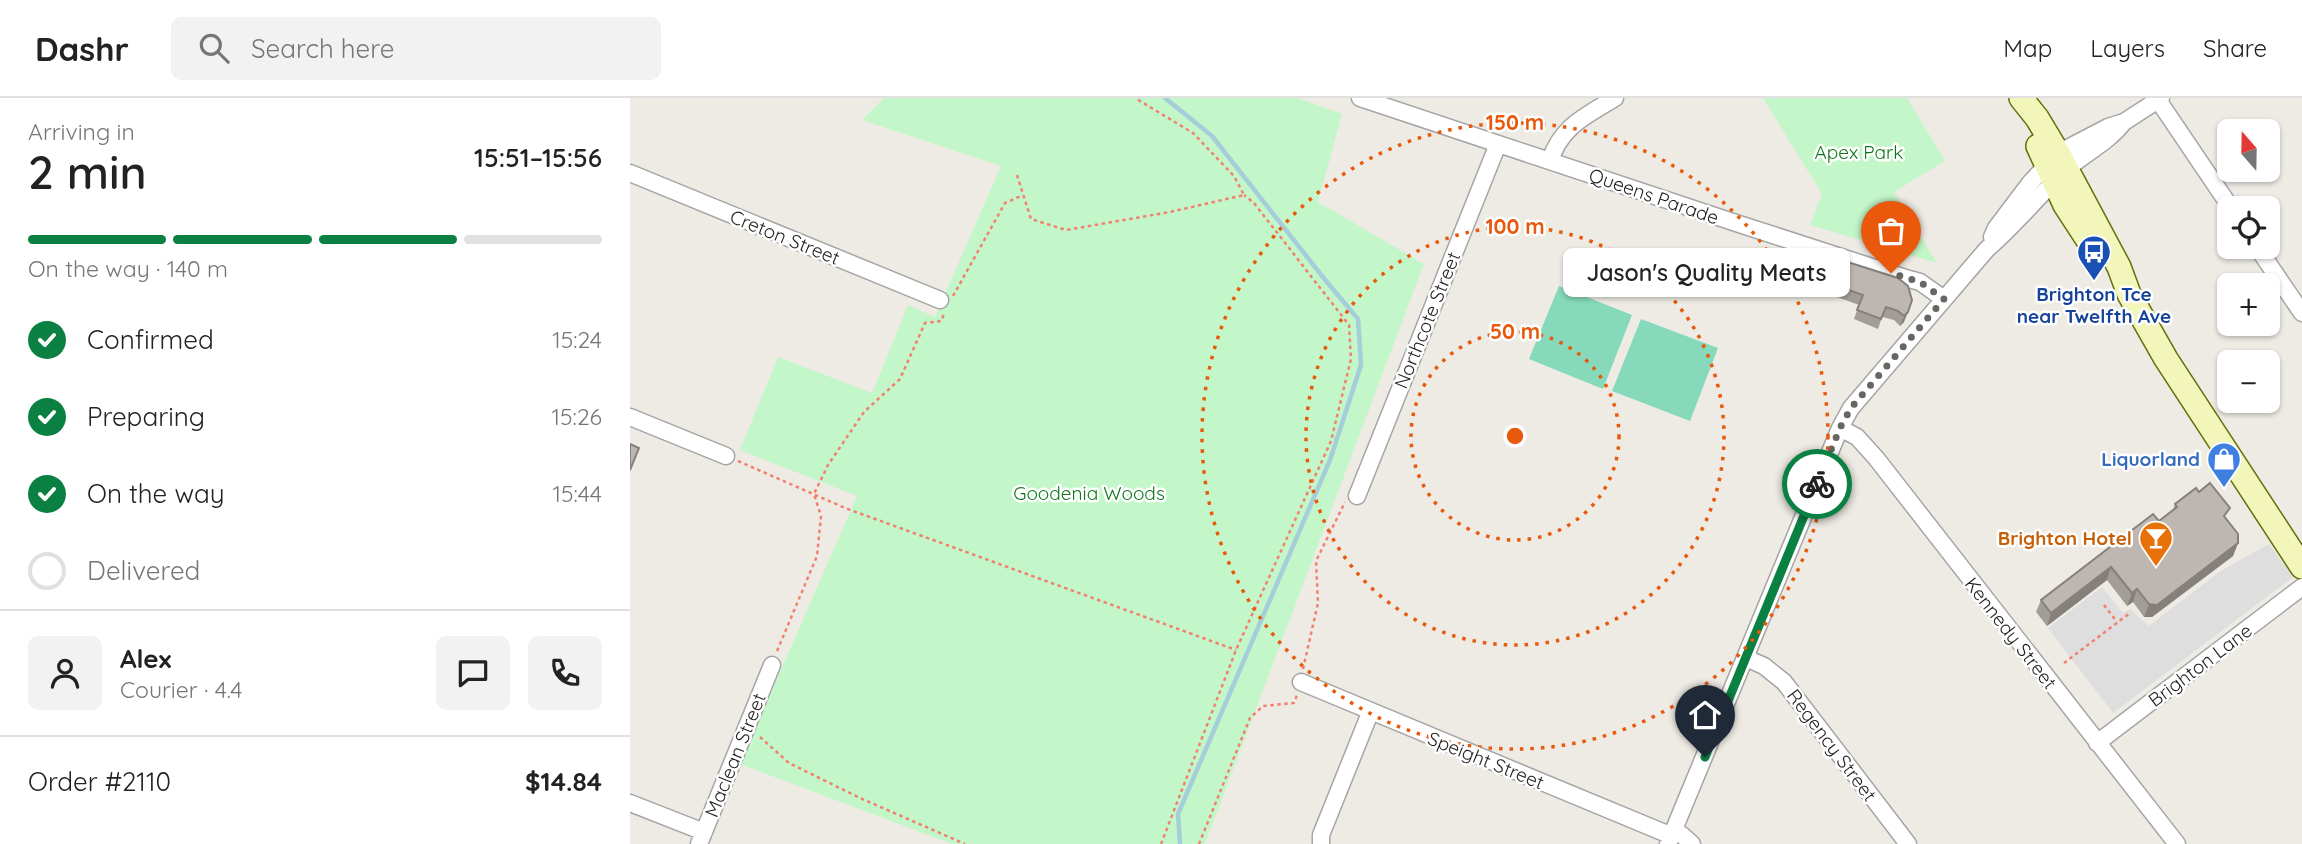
<!DOCTYPE html>
<meta charset="utf-8">
<style>
body{margin:0;font-family:Quicksand,sans-serif;background:#f2f2f2;color:#222;height:100vh;display:flex;flex-direction:column;font-size:26px;white-space:nowrap}
*{box-sizing:border-box;margin:0}
p{font-size:23px;color:#767676}
.icon{flex:none;width:38px;height:38px;fill:none;stroke:currentColor;stroke-width:2;stroke-linecap:round;stroke-linejoin:round}
.map{position:relative;flex:1;overflow:hidden}
.panel{display:flex;flex-direction:column;background:#fff;width:630px}
.panel>*{flex:none}
.needle{width:46px;rotate:340deg}
.fabs{position:absolute;left:1587px;top:21px;display:grid;gap:14px}
.fabs a{display:grid;place-items:center;width:63px;height:63px;border-radius:10px;background:#fff;box-shadow:0 2px 5px #0004;font-size:35px}
.pin{position:absolute;display:grid;place-items:center;width:60px;height:60px;color:#fff;margin:-72px -30px;border-radius:50% 50% 50% 0;rotate:-45deg;box-shadow:0 0 7px #0007}
.pin .icon{rotate:45deg}
.courier{position:absolute;display:grid;place-items:center;width:70px;height:70px;margin:-35px;border:5px solid #0b8043;border-radius:50%;background:#fff;color:#222;box-shadow:0 2px 9px #0007}
.bubble{position:absolute;height:49px;border-radius:10px;background:#fff;box-shadow:0 2px 5px #0004;font-size:23px;font-weight:600;line-height:49px;text-align:center}
.headline em{font-style:normal;font-weight:600}
.headline div{display:flex;flex-direction:column-reverse}
.headline{display:flex;align-items:center;justify-content:space-between;height:119px;padding:0 28px}
h1{font-size:46px;font-weight:600;line-height:52px}
.bar{display:grid;grid-template-columns:repeat(4,1fr);gap:10px 7px;align-content:center;height:84px;padding:0 28px}
.bar i{height:9px;border-radius:5px;background:#e0e0e0}
.bar .current{background:#0b8043}
.bar p{grid-column:span 4}
.line{display:flex;align-items:center;gap:18px;padding:0 28px;border-top:2px solid #e0e0e0}
.line div{flex:1}
.round{display:grid;place-items:center;flex:none;width:74px;height:74px;border-radius:10px;background:#f2f2f2}
ol{padding:0 28px;list-style:none}
li{display:flex;align-items:center;gap:21px;height:77px}
li p{margin-inline-start:auto}
li .icon{padding:7px;border-radius:50%;background:#0b8043;color:#fff;stroke-width:4}
li:last-child{color:#767676}
li i{width:38px;height:38px;border:4px solid #e0e0e0;border-radius:50%}
header{display:flex;align-items:center;gap:42px;box-sizing:border-box;height:98px;padding:0 35px;background:#fff;border-bottom:2px solid #e0e0e0}
header strong{font-size:33px}
nav{display:flex;gap:38px;margin-inline-start:auto;font-size:24px}
.search{width:490px;height:63px;background:#f2f2f2;display:flex;align-items:center;gap:18px;box-sizing:border-box;padding:0 24px;border-radius:10px;color:#767676;font-size:26px}
main{display:flex;flex:1;min-height:0}
.map>svg:first-child{display:block}
.park{fill:#c3f6c8}
.pitch{fill:#86d9ba}
.parking{fill:#dedede}
.lines{fill:none;stroke-linecap:round;stroke-linejoin:round}
.stream{stroke:#a6cdda;stroke-width:4.5}
.street-casing{stroke:#a5a5a5;stroke-width:19}
.secondary-casing{stroke:#626f0a;stroke-width:26}
.path{stroke:#f28071;stroke-width:2.5;stroke-dasharray:3.5 3.5;stroke-linecap:butt}
.street{stroke:#fff;stroke-width:16}
.secondary{stroke:#f2f6ba;stroke-width:23}
.wall{fill:#a39d98}
.shaded-wall{fill:#85807c}
.building{fill:#beb7b1;stroke:#85807c;stroke-width:2}
.done{stroke:#676663;stroke-width:7;stroke-dasharray:0 12.6}
.route{stroke:#0b8043;stroke-width:9}
.ring{fill:none;stroke:#e8590c;stroke-width:3.5;stroke-dasharray:3.5 7}
.labels{text-anchor:middle;stroke-width:5;stroke-linejoin:round;paint-order:stroke}
.park-label{font-size:19px;fill:#11761b;stroke:#fff}
.street-label{font-size:19px;fill:#1e1e1e;stroke:#fff}
.transit-label{font-size:19px;font-weight:bold;fill:#164399;stroke:#fff}
.shop-label{font-size:19px;font-weight:bold;fill:#366cbe;stroke:#fff;text-anchor:end}
.food-label{font-size:19px;font-weight:bold;fill:#c56008;stroke:#fff;text-anchor:end}
.centre{fill:#e8590c;stroke:#fff;stroke-width:3.5}
.ring-label{font-size:21px;text-anchor:middle;font-weight:bold;fill:#e8590c;stroke:#fff;stroke-width:5;stroke-linejoin:round;paint-order:stroke}
</style>
<header>
<strong>Dashr</strong>
<div class="search"><svg class="icon" aria-label="search" viewBox="0 0 24 24"><circle cx="10" cy="10" r="6"/><path d="M15 15l6 6"/></svg>Search here</div>
<nav><a>Map</a><a>Layers</a><a>Share</a></nav>
</header>
<main>
<section class="panel">
<div class="headline"><div><h1>2 min</h1><p>Arriving in</p></div><em>15:51–15:56</em></div>
<div class="bar"><i class="current"></i><i class="current"></i><i class="current"></i><i></i><p>On the way · 140 m</p></div>
<ol>
<li><svg class="icon" aria-label="check" viewBox="0 0 24 24"><path d="M5 12l5 5 9-10"/></svg>Confirmed<p>15:24</p></li>
<li><svg class="icon" aria-label="check" viewBox="0 0 24 24"><path d="M5 12l5 5 9-10"/></svg>Preparing<p>15:26</p></li>
<li><svg class="icon" aria-label="check" viewBox="0 0 24 24"><path d="M5 12l5 5 9-10"/></svg>On the way<p>15:44</p></li>
<li><i></i>Delivered</li>
</ol>
<div class="line" style="height:126px"><a class="round"><svg class="icon" aria-label="person" viewBox="0 0 24 24"><circle cx="12" cy="8" r="4"/><path d="M4 21q1-7 8-7t8 7"/></svg></a><div><b>Alex</b><p>Courier · 4.4</p></div><a class="round"><svg class="icon" aria-label="chat" viewBox="0 0 24 24"><path d="M4 5h16v11H9l-5 4z"/></svg></a><a class="round"><svg class="icon" aria-label="phone" viewBox="0 0 24 24"><path d="M5 4h4l2 5-3 2q2 4 5 5l2-3 5 2v4C11 20 4 13 5 4z"/></svg></a></div>
<div class="line" style="height:91px"><div>Order #2110</div><b>$14.84</b></div>
</section>
<div class="map">
<svg width="1672" height="746" viewBox="0 0 1672 746">
<rect width="100%" height="100%" fill="#eeebe4"/>
<path class="park" d="M254,0H667L712,16L688,104L794,166L575,746H322L110,666L227,398L110,352L148,259L242,295L278,207L305,219L371,68L232,22Z
M1133,0H1277L1315,63L1264,94L1307,165L1180,127L1192,96Z"/>
<path class="pitch" d="M929,188L1002,217L973,291L899,261Z
M1011,221L1088,250L1060,323L982,293Z"/>
<path class="parking" d="M1639,446L1663,479L1483,615L1418,530L1472,489L1493,515L1500,511L1519,528L1589,474Z"/>
<g class="lines">
<path class="stream" d="M535,0L582,38L696,183L728,221L731,267L700,362L548,716L550,746"/>
<g class="street-casing">
<path id="street" d="M730,0L1106,125L1279,181L1290,184L1314,201
M1528,2L1601,110
M920,63C931,28 956,18 985,0
M0,75L310,202
M1362,139L1366,130L1400,85L1428,55L1478,29L1494,24L1531,0
M1627,149L1672,215
M0,319L96,358
M1210,330L1227,339L1246,360L1547,746
M727,398L868,46
M1116,560L1134,568L1154,584L1278,746
M671,584L1042,738
M1467,645L1672,489
M0,705L74,734
M1044,733L1052,737L1062,746
M69,746L142,567
M691,746V737L740,615
M1038,746L1210,330L1221,310L1357,151C1385,127 1408,98 1435,73C1454,55 1478,45 1494,24"/>
</g>
<g class="secondary-casing">
<path id="secondary" d="M1391,0L1407,20L1428,55L1489,169L1499,196L1536,261L1672,469
M1408,48L1435,107L1463,150"/>
</g>
<path class="path" d="M387,77L401,121L436,132L540,114L614,97L604,78L563,35L505,0
M323,198L375,105L393,97
M108,363L215,410L606,552
M1474,507L1487,524
M147,553L187,458L191,418L184,396L198,367L234,314L270,281L295,225L311,223L314,216
M1434,565L1500,515
M673,571L688,505L686,463L715,404
M130,639L159,665L230,700L335,746
M531,746L606,552L701,343L721,261L719,227L624,105L614,97
M569,746L620,620L633,608L664,605L667,597"/>
<use href="#street" class="street"/>
<use href="#secondary" class="secondary"/>
</g>
<path class="wall" d="M1208,161L1268,180L1274,224L1270,228L1264,222L1252,219L1248,231L1224,221L1229,207L1196,195Z
M1545,406L1596,420L1608,445L1603,458L1522,519H1514L1503,504L1497,508L1477,482L1417,528L1406,514L1411,502L1529,423L1543,412Z"/>
<path class="shaded-wall" d="M1278,214L1274,224L1270,228L1274,218Z
M1608,445L1603,458L1522,519H1514L1519,506Z
M1481,469L1477,482L1417,528L1421,515Z
M1507,491L1503,504L1497,508L1502,495Z"/>
<path class="building" d="M1208,161L1268,180L1278,188L1282,202L1278,214L1274,218L1268,213L1256,209L1251,221L1227,212L1233,197L1199,185Z
M0,346L9,350L0,372Z
M1580,385L1600,410L1594,418L1608,436V445L1527,507L1519,506L1507,491L1502,495L1481,469L1421,515L1411,502L1523,416L1529,423L1547,409L1545,406L1566,390L1569,394Z"/>
<g class="lines">
<path class="done" d="M1187,386L1210,330L1221,310L1314,201L1290,184L1261,175"/>
<path class="route" d="M1075,659L1187,386"/>
</g>
<g class="ring">
<circle cx="885" cy="338" r="104"/>
<circle cx="885" cy="338" r="209"/>
<circle cx="885" cy="338" r="313"/>
</g>
<defs>
<g id="bus-pin" transform="scale(1.75)"><path d="M0 17L-7.5 6A9.5 9.5 0 1 1 7.5 6Z" fill="#1a4fb4" stroke="#fff"/><path d="M-5-6H5V4H4V6H2V4H-2V6H-4V4H-5ZM-3.5-4V0h7V-4ZM-3.5 1.2v1.5H-2V1.2ZM2 1.2v1.5H3.5V1.2Z" fill="#fff"/></g>
<g id="shop-pin" transform="scale(1.75)"><path d="M0 17L-7.5 6A9.5 9.5 0 1 1 7.5 6Z" fill="#3f7fe0" stroke="#fff"/><path d="M-5-2.5h2.3a2.7 3.5 0 0 1 5.4 0H5L5.5 6h-11ZM-1.5-2.5h3a1.5 2.3 0 0 0-3 0Z" fill="#fff"/></g>
<g id="bar-pin" transform="scale(1.75)"><path d="M0 17L-7.5 6A9.5 9.5 0 1 1 7.5 6Z" fill="#e8710a" stroke="#fff"/><path d="M-6-5H6L.8 .8V4.5H3.5V6h-7V4.5H-.8V.8Z" fill="#fff"/></g>
</defs>
<g fill-rule="evenodd">
<use href="#bus-pin" x="1464" y="154"/>
<use href="#shop-pin" x="1594" y="361"/>
<use href="#bar-pin" x="1526" y="440"/>
</g>
<g class="labels">
<g class="park-label">
<text x="1229" y="61">Apex Park</text>
<text x="459" y="402">Goodenia Woods</text>
</g>
<g class="street-label">
<text transform="translate(1024 98) rotate(19)" y="7">Queens Parade</text>
<text transform="translate(155 139) rotate(22)" y="7">Creton Street</text>
<text transform="translate(797 222) rotate(-68)" y="7">Northcote Street</text>
<text transform="translate(1381 535) rotate(52)" y="7">Kennedy Street</text>
<text transform="translate(1570 567) rotate(-37)" y="7">Brighton Lane</text>
<text transform="translate(1202 647) rotate(53)" y="7">Regency Street</text>
<text transform="translate(105 657) rotate(-68)" y="7">Maclean Street</text>
<text transform="translate(856 662) rotate(22)" y="7">Speight Street</text>
</g>
<g class="transit-label">
<text x="1464" y="203">Brighton Tce<tspan x="1464" dy="22">near Twelfth Ave</tspan></text>
</g>
<g class="shop-label">
<text x="1570" y="368">Liquorland</text>
</g>
<g class="food-label">
<text x="1502" y="447">Brighton Hotel</text>
</g>
</g>
<circle cx="885" cy="338" r="10" class="centre"/>
<g class="ring-label">
<text x="885" y="32">150 m</text>
<text x="885" y="136">100 m</text>
<text x="885" y="241">50 m</text>
</g>
</svg>
<div class="fabs">
<a><svg class="needle" viewBox="-14 -14 28 28"><path d="M0-13l5 13h-10z" fill="#e53935"/><path d="M0 13l5-13h-10z" fill="#767676"/></svg></a>
<a><svg class="icon" aria-label="locate" viewBox="0 0 24 24"><circle cx="12" cy="12" r="6"/><path d="M12 2v4M12 18v4M2 12h4M18 12h4"/></svg></a>
<a>+</a>
<a>−</a>
</div>
<div class="pin" style="left:1261px;top:175px;background:#ea580c"><svg class="icon" aria-label="bag" viewBox="0 0 24 24"><path d="M5 8h14l-1 12H6zM9 8a3 3 0 0 1 6 0"/></svg></div>
<div class="pin" style="left:1075px;top:659px;background:#1f2937"><svg class="icon" aria-label="home" viewBox="0 0 24 24"><path d="M3 11l9-7 9 7M6 9v11h12V9"/></svg></div>
<div class="courier" style="left:1187px;top:386px"><svg class="icon" aria-label="bike" viewBox="0 0 24 24"><circle cx="6" cy="16" r="4"/><circle cx="18" cy="16" r="4"/><path d="M6 16l4-8h5l3 8M10 8l3 8H6M13 5h3"/></svg></div>
<div class="bubble" style="left:933px;top:150px;width:287px">Jason's Quality Meats</div>
</div>
</main>
